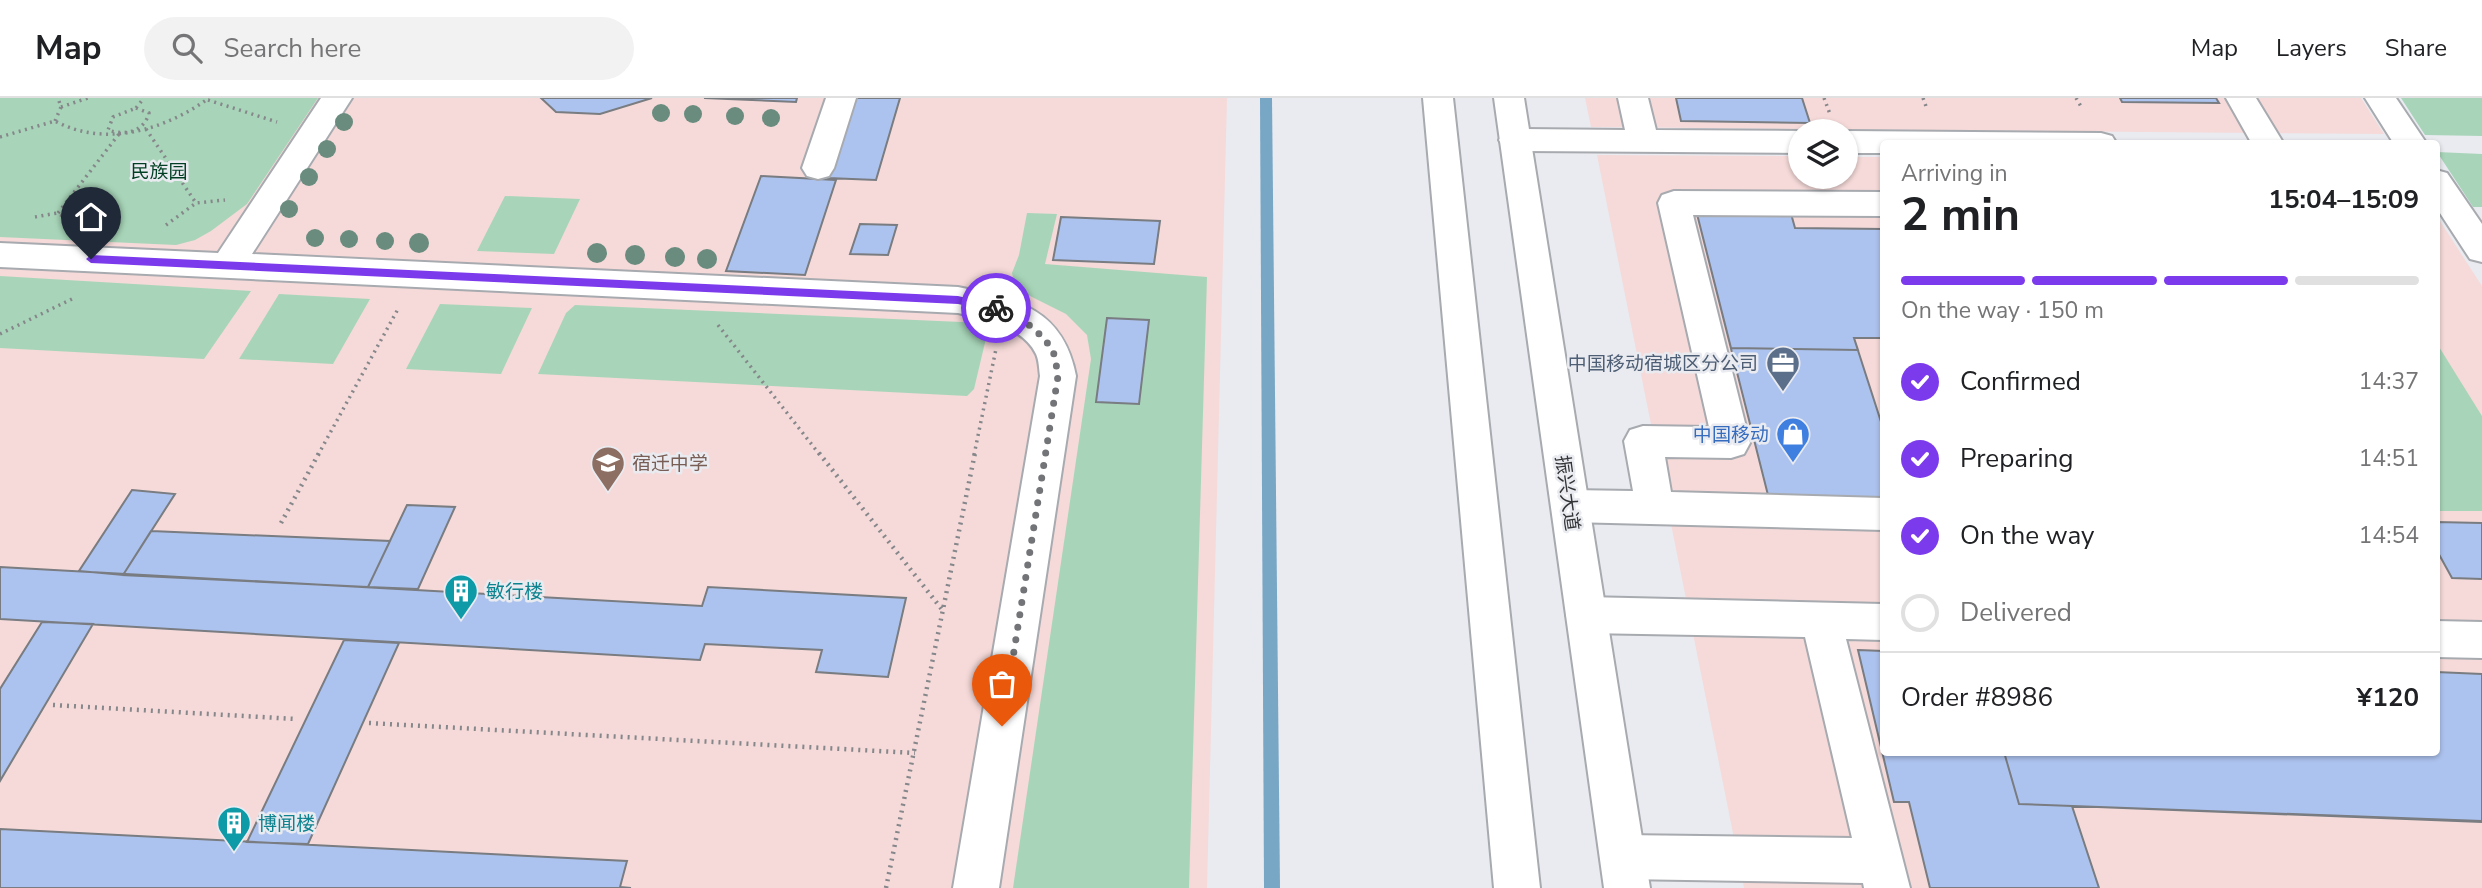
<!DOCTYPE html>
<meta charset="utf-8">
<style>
body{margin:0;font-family:"Nunito Sans","Noto Sans SC",sans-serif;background:#f2f2f2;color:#202124;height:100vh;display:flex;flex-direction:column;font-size:26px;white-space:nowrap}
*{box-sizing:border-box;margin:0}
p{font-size:23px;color:#757577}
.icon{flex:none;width:38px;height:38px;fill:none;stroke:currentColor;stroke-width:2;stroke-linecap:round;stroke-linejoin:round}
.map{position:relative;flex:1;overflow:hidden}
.drawer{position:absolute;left:1880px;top:42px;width:560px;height:616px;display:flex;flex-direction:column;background:#fff;border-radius:7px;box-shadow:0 2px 5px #0004}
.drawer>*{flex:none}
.controls{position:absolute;left:1788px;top:21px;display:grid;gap:14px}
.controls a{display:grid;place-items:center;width:70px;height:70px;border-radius:50%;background:#fff;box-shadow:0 2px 5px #0004;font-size:35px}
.pin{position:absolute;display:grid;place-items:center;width:60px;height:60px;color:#fff;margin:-72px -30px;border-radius:50% 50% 50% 0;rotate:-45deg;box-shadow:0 0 7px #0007}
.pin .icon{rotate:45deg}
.courier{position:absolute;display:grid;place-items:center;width:70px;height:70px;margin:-35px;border:5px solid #7c3aed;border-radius:50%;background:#fff;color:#222;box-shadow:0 2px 9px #0007}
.headline em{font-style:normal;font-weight:700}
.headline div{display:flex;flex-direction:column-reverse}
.headline{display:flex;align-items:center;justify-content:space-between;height:119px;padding:0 21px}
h1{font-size:46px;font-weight:700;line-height:52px}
.bar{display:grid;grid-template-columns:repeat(4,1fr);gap:10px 7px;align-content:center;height:84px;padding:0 21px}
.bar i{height:9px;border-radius:5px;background:#e0e0e0}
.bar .selected{background:#7c3aed}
.bar p{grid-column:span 4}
.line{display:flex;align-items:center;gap:18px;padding:0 21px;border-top:2px solid #e0e0e0}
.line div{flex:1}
ol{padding:0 21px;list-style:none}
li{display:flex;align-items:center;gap:21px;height:77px}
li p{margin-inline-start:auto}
li .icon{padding:7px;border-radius:50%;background:#7c3aed;color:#fff;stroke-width:4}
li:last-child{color:#757577}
li i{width:38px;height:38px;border:4px solid #e0e0e0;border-radius:50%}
header{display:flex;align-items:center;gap:42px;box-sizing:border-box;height:98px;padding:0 35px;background:#fff;border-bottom:2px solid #e0e0e0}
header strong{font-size:33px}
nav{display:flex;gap:38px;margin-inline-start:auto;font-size:24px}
.search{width:490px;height:63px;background:#f2f2f2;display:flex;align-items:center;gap:18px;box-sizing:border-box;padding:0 24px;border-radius:38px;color:#757577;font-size:26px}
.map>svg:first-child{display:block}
.commercial{fill:#f5dad9}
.green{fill:#a8d5b9}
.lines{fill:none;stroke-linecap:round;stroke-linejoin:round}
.stream{fill:#78a6c5;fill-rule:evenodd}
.building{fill:#adc3ef;stroke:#797c80;stroke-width:2}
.minor-casing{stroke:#a7aaaf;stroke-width:4}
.major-casing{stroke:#a7aaaf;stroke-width:4}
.path-far1{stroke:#86878b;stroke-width:3.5;stroke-dasharray:2 4.5;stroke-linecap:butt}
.path{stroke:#86878b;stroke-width:4.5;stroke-dasharray:2 5;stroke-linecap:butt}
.minor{fill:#fff;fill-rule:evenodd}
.major{fill:#fff;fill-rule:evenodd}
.tree{fill:#698c7f}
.route{fill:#7c3aed}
.done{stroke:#737477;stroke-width:7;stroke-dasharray:0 12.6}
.labels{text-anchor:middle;stroke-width:5;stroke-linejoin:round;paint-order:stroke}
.park-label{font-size:19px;fill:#003f23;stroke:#e9ebf0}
.service-label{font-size:19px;fill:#4e5e75;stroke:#e9ebf0;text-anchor:end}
.shop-label{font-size:19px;fill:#366cbe;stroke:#e9ebf0;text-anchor:end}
.education-label{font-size:19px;fill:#785e54;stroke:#e9ebf0;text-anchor:start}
.street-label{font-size:19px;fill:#333436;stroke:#e9ebf0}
.culture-label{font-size:19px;fill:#0d838f;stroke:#e9ebf0;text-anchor:start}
</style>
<header>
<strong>Map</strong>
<div class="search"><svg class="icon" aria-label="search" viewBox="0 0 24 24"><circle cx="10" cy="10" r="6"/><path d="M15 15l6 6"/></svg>Search here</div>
<nav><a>Map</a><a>Layers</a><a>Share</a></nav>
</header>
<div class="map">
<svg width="2482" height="790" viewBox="0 0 2482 790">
<rect width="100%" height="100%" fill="#e9ebf0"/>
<path class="commercial" d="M0,0H1227L1207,790H0Z
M1585,0H2361L2384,36L1591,29Z
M1597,57L1801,58V79H1846V59H1883V654H2436V117L2482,188V790H1744Z"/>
<path class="green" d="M0,0H318L247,106L211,133L195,142L176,147L0,139Z
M2401,0H2482V38L2425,37Z
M2437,54L2482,56V109H2473Z
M505,98L580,101L554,156L477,153Z
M1027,115L1057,116L1045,166L1207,179L1189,790H1013L1091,261L1087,237L1066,216L1016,191L1012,175L1019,157Z
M0,178L251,193L204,261L0,250Z
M279,196L370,201L333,266L239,261Z
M440,206L532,210L501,276L406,271Z
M575,207L984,225L988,232L974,291L967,298L538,276L566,215Z
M2436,244L2482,318V413H2436Z"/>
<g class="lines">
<path class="stream" d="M1260,0H1272L1280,790H1264Z"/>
</g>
<path class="building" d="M541,0H652L600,16L556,14Z
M704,0H797L796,4Z
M854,0H900L876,82L828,80Z
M1676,0H1802L1810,25L1681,23Z
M2120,0H2216L2219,5L2122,4Z
M761,78L836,82L805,177L726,173Z
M1696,112H1790L1795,130L1883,131V240H1854L1883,330V402L1769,401Z
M1696,112H1790L1795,130L1883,131V240H1854L1858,252L1731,250Z
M1061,119L1160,123L1154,166L1053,162Z
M860,126L897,127L888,157L850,156Z
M1107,220L1149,222L1139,306L1096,304Z
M132,392L175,396L123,477L79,473Z
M407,407L455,409L418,491L368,489Z
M2436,424L2482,425V481L2452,480L2436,451Z
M151,433L390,443L368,489L123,477Z
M0,469L702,508L708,489L906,500L888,579L816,574L822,552L705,546L700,562L0,521Z
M42,524L93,526L0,683V591Z
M344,542L399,545L308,746L247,744Z
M1858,552L1883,553V654H2436V574L2482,576V724L2072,708L2099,790H1930L1909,704H1894Z
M2436,574L2482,576V723L2019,706L2004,654H2436Z
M0,731L627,763L620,789L631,790H0Z"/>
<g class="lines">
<g class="minor-casing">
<path id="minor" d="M321,0H352L252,156L958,189C1018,201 1063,211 1076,278L999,790H953L1040,278C1039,271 1039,262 1036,256C1023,229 984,221 958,215L0,169V145L218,155Z
M826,0H856L834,70L829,78L818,81L807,78L802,70Z
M1618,0H1648L1656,32L1801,33V55L1515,53L1504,50L1499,42L1504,34L1515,31L1625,32Z
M2226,0H2256L2284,46H2252Z
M2365,0H2396L2427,46H2394Z
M1846,33L2101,35L2112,38L2117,46H1883V55H1846Z
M2436,72L2447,75L2482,126V164L2470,161L2436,109Z
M1674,93L1883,94V118L1693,117L1750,345L1744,356L1731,360L1665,359L1671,394L1883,400V432L1570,424L1556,419L1551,408L1556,397L1570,392L1633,393L1624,343L1630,332L1643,328L1709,329L1658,105L1662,97Z
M1586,499L1883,506V542L1846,541L1910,790H1864L1863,785L1623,781L1607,775L1600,759L1607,743L1623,737L1852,740L1805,539L1586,535L1572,530L1566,517L1572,504Z
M2436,523L2482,524V560L2436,559Z"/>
</g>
<g class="major-casing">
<path id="major" d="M1423,0H1453L1540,790H1494Z
M1494,0H1524L1650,790H1604Z"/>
</g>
<path class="path-far1" d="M1824,0L1830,16
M1923,0L1927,11
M2076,0L2082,10
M208,2L277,24
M61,9L88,0
M136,10L149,15C144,34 125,38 108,32L113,19Z
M136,10L144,0
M55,23L61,9L58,0
M146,31L196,105L225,102
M0,39L55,23C105,50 165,32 209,0
M58,115L119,36
M35,119L57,115L73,123
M166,127L196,105
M718,227L820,357
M0,236L76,199
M318,357L398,211
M974,357L996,251"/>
<path class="path" d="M819,355L944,514
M281,425L319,355
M53,607L296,621
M369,625L915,655
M886,790L975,355"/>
<use href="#minor" class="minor"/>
<use href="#major" class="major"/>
</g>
<g class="tree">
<circle cx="661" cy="15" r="9"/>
<circle cx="693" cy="16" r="9"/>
<circle cx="735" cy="18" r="9"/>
<circle cx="771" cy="20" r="9"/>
<circle cx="344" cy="24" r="9"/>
<circle cx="327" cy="51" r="9"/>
<circle cx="309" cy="79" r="9"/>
<circle cx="289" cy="111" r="9"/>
<circle cx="315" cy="140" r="9"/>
<circle cx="349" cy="141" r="9"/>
<circle cx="385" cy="143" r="9"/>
<circle cx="419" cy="145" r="10"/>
<circle cx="597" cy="155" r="10"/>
<circle cx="635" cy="157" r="10"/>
<circle cx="675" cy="159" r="10"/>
<circle cx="707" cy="161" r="10"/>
</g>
<path class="route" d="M91,157L958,198L996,207L1001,210L996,214L958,206L91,165L86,161Z"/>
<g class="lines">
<path class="done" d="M996,210C1016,215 1040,233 1051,250C1056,257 1056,269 1058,278L1002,628"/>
</g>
<defs>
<g id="office-pin" transform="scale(1.75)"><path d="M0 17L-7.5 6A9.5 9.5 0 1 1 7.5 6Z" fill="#5c6f8a" stroke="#e9ebf0"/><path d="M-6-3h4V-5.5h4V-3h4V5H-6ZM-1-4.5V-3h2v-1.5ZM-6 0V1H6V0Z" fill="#fff"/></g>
<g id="shop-pin" transform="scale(1.75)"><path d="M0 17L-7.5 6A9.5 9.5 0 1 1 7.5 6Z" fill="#3f7fe0" stroke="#e9ebf0"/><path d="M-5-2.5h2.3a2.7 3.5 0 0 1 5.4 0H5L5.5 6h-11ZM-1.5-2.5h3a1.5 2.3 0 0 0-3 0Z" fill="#fff"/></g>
<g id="school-pin" transform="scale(1.75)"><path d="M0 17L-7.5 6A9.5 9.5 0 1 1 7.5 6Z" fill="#8d6e63" stroke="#e9ebf0"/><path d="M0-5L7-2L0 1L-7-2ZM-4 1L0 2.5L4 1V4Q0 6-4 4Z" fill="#fff"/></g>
<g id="building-pin" transform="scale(1.75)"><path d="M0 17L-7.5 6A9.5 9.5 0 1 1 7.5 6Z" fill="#0f9aa8" stroke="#e9ebf0"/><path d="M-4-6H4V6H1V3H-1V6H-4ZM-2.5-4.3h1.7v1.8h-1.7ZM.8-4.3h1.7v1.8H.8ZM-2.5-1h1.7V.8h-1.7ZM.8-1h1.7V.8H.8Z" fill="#fff"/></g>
</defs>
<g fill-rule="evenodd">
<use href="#office-pin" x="1783" y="265"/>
<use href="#shop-pin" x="1793" y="336"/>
<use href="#school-pin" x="608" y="365"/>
<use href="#building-pin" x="461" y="493"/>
<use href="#building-pin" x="234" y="725"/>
</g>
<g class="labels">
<g class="park-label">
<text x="159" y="80">民族园</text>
</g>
<g class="service-label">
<text x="1758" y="272">中国移动宿城区分公司</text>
</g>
<g class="shop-label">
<text x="1769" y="343">中国移动</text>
</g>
<g class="education-label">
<text x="632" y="372">宿迁中学</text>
</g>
<g class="street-label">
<text transform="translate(1568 395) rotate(82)" y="7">振兴大道</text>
</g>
<g class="culture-label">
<text x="486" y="500">敏行楼</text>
<text x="258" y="732">博闻楼</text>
</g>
</g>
</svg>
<div class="controls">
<a><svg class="icon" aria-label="layers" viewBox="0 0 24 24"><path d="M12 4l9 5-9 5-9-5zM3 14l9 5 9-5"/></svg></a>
</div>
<div class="pin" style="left:1002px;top:628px;background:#ea580c"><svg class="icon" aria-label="bag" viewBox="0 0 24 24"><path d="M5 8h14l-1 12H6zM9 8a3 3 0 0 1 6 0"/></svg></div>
<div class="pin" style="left:91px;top:161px;background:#1f2937"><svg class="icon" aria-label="home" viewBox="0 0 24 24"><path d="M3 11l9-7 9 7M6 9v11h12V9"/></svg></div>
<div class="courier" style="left:996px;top:210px"><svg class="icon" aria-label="bike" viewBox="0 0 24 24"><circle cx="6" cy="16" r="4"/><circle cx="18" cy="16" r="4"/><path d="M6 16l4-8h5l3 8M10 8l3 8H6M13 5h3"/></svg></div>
<section class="drawer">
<div class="headline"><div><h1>2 min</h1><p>Arriving in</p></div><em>15:04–15:09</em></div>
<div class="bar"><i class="selected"></i><i class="selected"></i><i class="selected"></i><i></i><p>On the way · 150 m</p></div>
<ol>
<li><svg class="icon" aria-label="check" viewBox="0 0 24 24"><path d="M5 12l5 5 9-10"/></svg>Confirmed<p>14:37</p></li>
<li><svg class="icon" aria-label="check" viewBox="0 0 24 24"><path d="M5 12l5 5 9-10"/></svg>Preparing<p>14:51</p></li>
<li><svg class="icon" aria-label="check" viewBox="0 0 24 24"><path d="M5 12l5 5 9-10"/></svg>On the way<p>14:54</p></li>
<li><i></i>Delivered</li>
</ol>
<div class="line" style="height:91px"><div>Order #8986</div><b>¥120</b></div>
</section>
</div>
